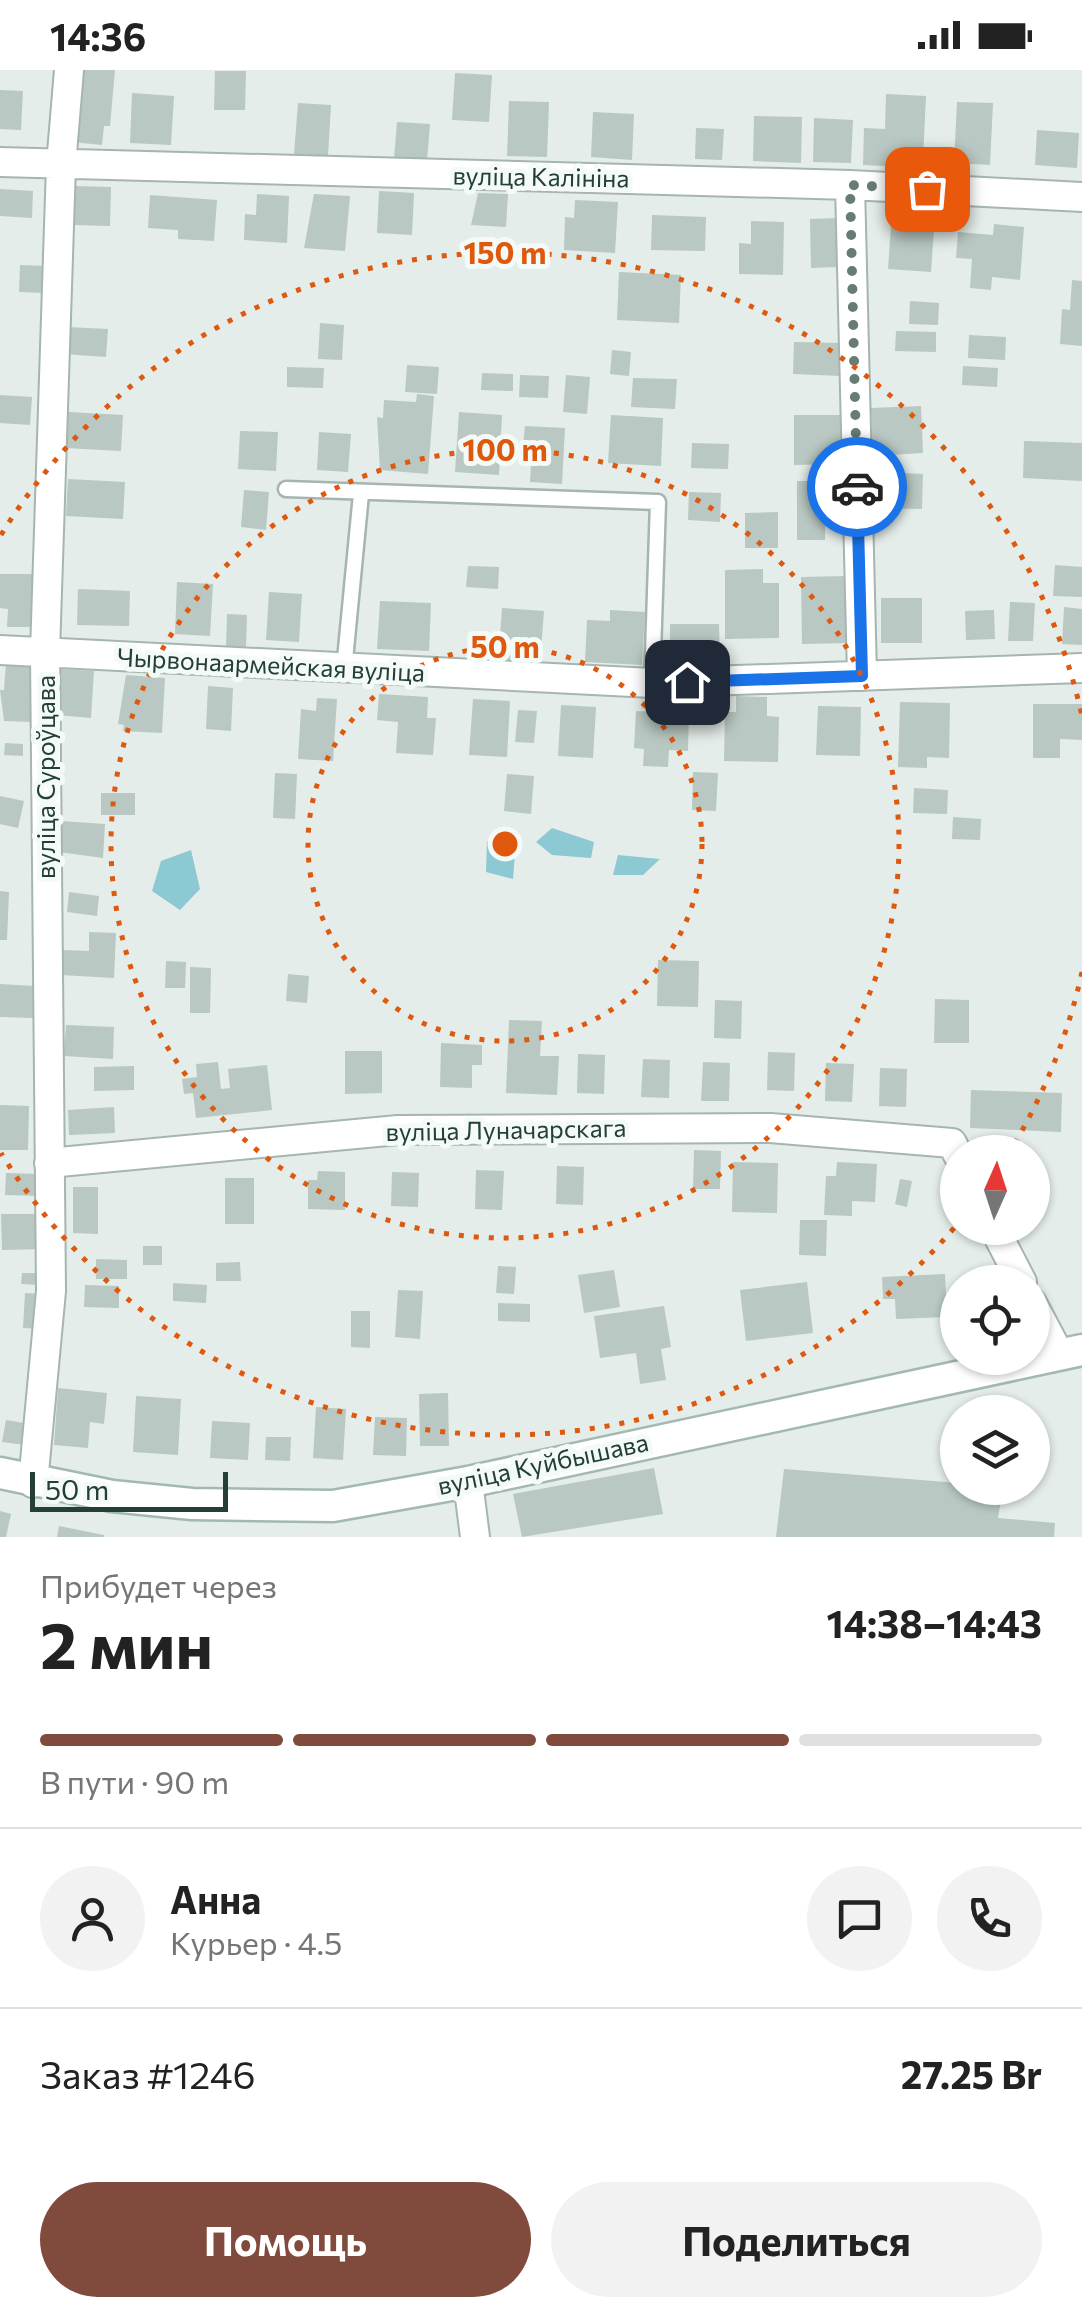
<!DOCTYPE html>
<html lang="ru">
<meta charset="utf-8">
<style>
body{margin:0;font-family:Commissioner,sans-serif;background:#f2f2f2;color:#222;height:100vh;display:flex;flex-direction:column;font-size:38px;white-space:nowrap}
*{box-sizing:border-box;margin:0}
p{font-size:32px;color:#767676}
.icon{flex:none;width:55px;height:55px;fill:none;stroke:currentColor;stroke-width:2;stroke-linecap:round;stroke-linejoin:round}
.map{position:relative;height:1467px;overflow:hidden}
.panel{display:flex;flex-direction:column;background:#fff;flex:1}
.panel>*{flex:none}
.needle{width:65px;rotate:3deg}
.fabs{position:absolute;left:940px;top:1065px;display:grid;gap:20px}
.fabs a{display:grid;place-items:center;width:110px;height:110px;border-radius:50%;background:#fff;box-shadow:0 2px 8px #0004;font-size:50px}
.scale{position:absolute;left:30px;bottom:25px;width:198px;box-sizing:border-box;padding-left:10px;border:5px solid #233f37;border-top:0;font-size:28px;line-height:35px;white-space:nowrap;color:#233f37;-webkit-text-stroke:8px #f4faf7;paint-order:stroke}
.pin{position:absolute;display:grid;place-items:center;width:85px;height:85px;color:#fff;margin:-42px;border-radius:20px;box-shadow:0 5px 15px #0006}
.courier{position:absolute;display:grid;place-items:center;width:100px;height:100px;margin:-50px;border:8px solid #1a73e8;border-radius:50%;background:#fff;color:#222;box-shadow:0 2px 12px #0007}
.head em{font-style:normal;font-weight:700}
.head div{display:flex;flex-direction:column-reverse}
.head{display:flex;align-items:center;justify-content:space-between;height:170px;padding:0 40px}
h1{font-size:65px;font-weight:700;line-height:75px}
.bar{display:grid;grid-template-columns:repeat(4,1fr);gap:15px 10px;align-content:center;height:120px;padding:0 40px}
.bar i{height:12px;border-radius:8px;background:#e0e0e0}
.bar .active{background:#804b3d}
.bar p{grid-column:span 4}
.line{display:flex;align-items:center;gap:25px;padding:0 40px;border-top:2px solid #e0e0e0}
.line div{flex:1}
.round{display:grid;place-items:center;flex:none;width:105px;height:105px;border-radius:52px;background:#f2f2f2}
.cta{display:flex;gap:20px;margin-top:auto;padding:20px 40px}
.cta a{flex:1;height:115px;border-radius:60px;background:#804b3d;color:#fff;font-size:40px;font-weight:700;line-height:115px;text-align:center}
.cta a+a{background:#f2f2f2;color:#222}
.status{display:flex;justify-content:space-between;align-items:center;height:70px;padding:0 50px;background:#fff;direction:ltr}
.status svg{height:28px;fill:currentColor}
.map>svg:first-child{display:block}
.water{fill:#8cc9d2}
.building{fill:#b9c8c2}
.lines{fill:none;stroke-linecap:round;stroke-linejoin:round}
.service-casing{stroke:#a6b5b0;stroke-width:19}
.minor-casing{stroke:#a6b5b0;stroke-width:32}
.secondary-casing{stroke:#a2b9b0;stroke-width:35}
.service{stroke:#fff;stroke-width:14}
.minor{stroke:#fff;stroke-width:28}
.secondary{stroke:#fff;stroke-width:30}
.done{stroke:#677c75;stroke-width:10;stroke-dasharray:0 18}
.route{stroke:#1a73e8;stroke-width:12}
.ring{fill:none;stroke:#de580e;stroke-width:5;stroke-dasharray:5 10}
.labels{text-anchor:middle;stroke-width:10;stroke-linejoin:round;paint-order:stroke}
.street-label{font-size:25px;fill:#233f37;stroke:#f4faf7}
.centre{fill:#de580e;stroke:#f4faf7;stroke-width:5}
.ring-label{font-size:30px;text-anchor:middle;font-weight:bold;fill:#de580e;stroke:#f4faf7;stroke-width:10;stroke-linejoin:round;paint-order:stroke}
</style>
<div class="status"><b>14:36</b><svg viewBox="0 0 49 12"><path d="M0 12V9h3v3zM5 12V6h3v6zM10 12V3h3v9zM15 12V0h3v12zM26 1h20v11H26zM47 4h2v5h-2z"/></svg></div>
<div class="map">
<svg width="1082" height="1467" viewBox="0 0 1082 1467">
<rect width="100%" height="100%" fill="#e4ede9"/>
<path class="water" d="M552,758L594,772L591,788L552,785L536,772Z
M516,770L513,809L486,802L487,771Z
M191,780L200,819L180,840L152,821L161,791Z
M618,785L660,789L643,805H613Z"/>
<path class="building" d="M78,0H115L110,56H104L102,75L72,72Z
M215,1H246L245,40H214Z
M455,3L492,5L489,52L452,50Z
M0,20L23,21L21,60L0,59Z
M132,23L174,26L171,75L130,73Z
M886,24L926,26L923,89L905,88L904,97L863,95L864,58L885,59Z
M509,31L549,32L547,87L507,86Z
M957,32L993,33L990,95L954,93Z
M298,33L331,35L328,86L294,84Z
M593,42L634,44L632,90L591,87Z
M754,46L802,47L801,93L753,91Z
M814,48L853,50L851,93L813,92Z
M397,52L430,54L427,91L394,89Z
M696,58L724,59L722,90L695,89Z
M1037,60L1079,63L1077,98L1035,95Z
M75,116L111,117L110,156L74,155Z
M0,119L33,121L32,148L0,146Z
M379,121L414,123L412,165L377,163Z
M478,123L508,124L506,157L471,155Z
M257,124L289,126L287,173L244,170L245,144L256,145Z
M314,124L350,126L345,181L304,178Z
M150,125L217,130L214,171L178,169V160L148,158Z
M575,130L618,132L615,183L564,180L565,147L574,148Z
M652,145L706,147L705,181L651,180Z
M836,148L837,197L811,198L810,149Z
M751,151L784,152L783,205L739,204V173L751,174Z
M994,154L1024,157L1020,210L992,207L991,220L970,218L972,189L956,188L958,162L993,165Z
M891,156L934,159L931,202L888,199Z
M20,195L47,196L45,223L19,222Z
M619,202L681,205L679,253L617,250Z
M1072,210L1082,211V276L1060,274L1062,239L1070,240Z
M910,231L939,233L938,255L909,254Z
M320,253L344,255L342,290L318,289Z
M66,257L108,259L106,287L64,284Z
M896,261L936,262V282L895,281Z
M969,265L1006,267L1005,290L968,288Z
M794,272L842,273L841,306L793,304Z
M612,280L631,282L629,306L610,304Z
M407,295L439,297L437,324L405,322Z
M963,296L998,298L997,317L962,315Z
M287,297L324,298L323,318L287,317Z
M482,303L513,304V321L481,320Z
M520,305L549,306L548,328L519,327Z
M566,305L590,307L587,344L563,342Z
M633,308L677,309L675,339L631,337Z
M417,324L434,326L428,404L380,400L377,347L383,348L384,330L416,332Z
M0,325L32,327L30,355L0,353Z
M921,336L923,383L873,386L871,338Z
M68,342L123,345L121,381L65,378Z
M459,342L502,345L499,405L455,402Z
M611,345L663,348L661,396L608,393Z
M794,345H840V394L794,395Z
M525,356L565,358L562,414L530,412L532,377H523Z
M240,361L278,362L276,401L238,399Z
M319,362L351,364L348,402L317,400Z
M1024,371L1082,373V411L1023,408Z
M692,373L729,374L728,399L691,398Z
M876,402L923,404L922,439L875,438Z
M68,409L125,412L123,449L66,446Z
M797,411H826L825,470H797Z
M244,420L269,422L266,460L241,457Z
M689,422L721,423L720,452L688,450Z
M778,442V478H745V443Z
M1055,495L1082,497V527L1053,526Z
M468,496L499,497L498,519L466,517Z
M763,499V513H779V568L725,569V500Z
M0,504H35L34,557H7L8,539L0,538Z
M849,506L851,573L802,574L801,507Z
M177,512L213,514L210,566L175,564Z
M78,519L130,521L129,556L77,555Z
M269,522L302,524L299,572L266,570Z
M881,528H922V573H881Z
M380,531L431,533L429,581L377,579Z
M1010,532L1035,533L1033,571H1008Z
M1064,537L1082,539V575L1062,574Z
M502,538L544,541L540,594L498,592Z
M610,540L645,542L642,595L585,592L587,550L610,551Z
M994,540L995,569L966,570L965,541Z
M227,544L247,545L246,577H226Z
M670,554H719L720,589H670Z
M6,593L35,595L32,652L4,651L0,620H4Z
M59,599L94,601L91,648L56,645Z
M126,605L165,608L162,663L123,661L124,655L118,654Z
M208,616L233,618L231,661L206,659Z
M379,624L428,627L427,648H436L433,685L396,683L398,652L377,650Z
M736,626L767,627V646L779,647L778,692L724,691L725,642H736Z
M317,628L337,629L333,691L298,689L301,639L316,641Z
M473,629L510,631L507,687L469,685Z
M900,632L950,633L949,688L927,687V698L898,697Z
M1033,634H1082V670L1060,669V688H1033Z
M561,635L596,637L593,688L558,686Z
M818,636L861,637L860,686L816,685Z
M518,640L537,641L534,673L515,672Z
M636,641L689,643L688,681L669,680L668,697L643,696L644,679L634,678Z
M5,673L23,674V686L4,685Z
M693,702L718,703L716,741L692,740Z
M275,703L297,704L295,749L273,748Z
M507,704L534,706L531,744L504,741Z
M914,718L948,720L947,744L913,743Z
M101,723H135V745H101Z
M0,726L24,731L18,758L0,754Z
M953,747L981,749L980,770L952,769Z
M61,751L105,754L103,788L59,782Z
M0,821L9,822L7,870H0Z
M69,822L99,826L97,846L67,842Z
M89,862L116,863L114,908L61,905L62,880L89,881Z
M658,890L699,891L698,937L657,936Z
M166,891L186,892L185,918H165Z
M190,897L211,898L210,943H190Z
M288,904L309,906L307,933L286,931Z
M0,914L34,916L33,948L0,947Z
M935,929L969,930V973H934Z
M715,930L742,931L741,969L714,968Z
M509,950L542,951L540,986H559L557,1025L506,1023Z
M66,955L114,957L113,989L64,986Z
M441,973L482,975V995H472V1018L440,1017Z
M345,981H382V1023L345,1024Z
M768,982L795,983L794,1021L767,1020Z
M578,984L605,985L604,1024L577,1023Z
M643,989L670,990L669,1028L641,1027Z
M218,992L221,1019L230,1018L228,999L267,995L272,1040L196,1048L193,1023L184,1024L182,1009L197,1007L196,994Z
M703,992L730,993L729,1031H701Z
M826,993L854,994L852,1032L825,1031Z
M134,996V1020L94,1021V997Z
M880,998L907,999L906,1037L879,1036Z
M971,1020L1062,1023L1061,1062L970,1058Z
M0,1035L29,1036L28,1080H0Z
M114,1037L115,1063L69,1065L68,1040Z
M694,1080L721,1081L720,1119H693Z
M733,1092L778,1093L777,1143L732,1142Z
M837,1092L877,1094L875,1132L852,1131V1146L824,1145L826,1106H836Z
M557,1096L584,1097L583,1135L556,1134Z
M476,1100L504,1101L502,1140L475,1139Z
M318,1101L345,1102V1140L308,1139V1110H317Z
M392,1102L419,1103L418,1137L391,1136Z
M6,1103L41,1104V1126L5,1125Z
M225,1108H254V1154H225Z
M900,1109L912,1111L907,1137L895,1134Z
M73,1117H98V1164L73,1163Z
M1,1144H43L44,1179L2,1180Z
M800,1150H827L826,1186L799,1185Z
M143,1176H162V1195H143Z
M96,1189L127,1190V1209H96Z
M240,1192L241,1211H216V1193Z
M498,1196L516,1197L514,1224L496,1223Z
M614,1200L620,1237L584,1243L578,1205Z
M22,1203H40V1215L21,1214Z
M945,1204L947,1247L896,1249L895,1229H883L882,1207Z
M807,1212L813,1263L746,1271L740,1220Z
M173,1213L207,1215L206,1233L173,1231Z
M85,1215L119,1216V1238L84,1237Z
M398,1220L423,1221L420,1269L395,1267Z
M25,1223L42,1224L40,1259L23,1258Z
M498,1233L530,1234V1252L498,1251Z
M664,1236L671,1277L661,1279L666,1310L640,1314L636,1283L600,1288L594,1246Z
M351,1241H370V1278L351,1277Z
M58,1318L107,1323L104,1354L90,1352L88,1378L54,1375Z
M448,1323L449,1376H420L419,1324Z
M136,1326L181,1329L178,1385L133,1382Z
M316,1337L346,1339L343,1390L313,1388Z
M375,1347L407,1348L406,1386L373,1385Z
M6,1350L30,1354L26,1375L2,1372Z
M212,1351L250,1353L248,1390L210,1388Z
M266,1367H291L290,1391L265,1390Z
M654,1398L663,1444L522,1467L513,1424Z
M784,1399L958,1413V1418H1003L998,1448L1055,1453L1054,1467H776Z
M0,1441L11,1444L6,1467H0Z
M59,1456L104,1465V1467H57Z"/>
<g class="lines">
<g class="service-casing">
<path id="service" d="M286,419L658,432L652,613
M344,600L361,424"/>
</g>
<g class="minor-casing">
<path id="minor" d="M0,92L850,115L1082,127
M850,115L862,606
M0,580L652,613L1082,598
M49,1093L398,1060L770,1058L952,1073L958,1085
M994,1158L1022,1212
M1032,1233L1059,1284
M468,1412L475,1467
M33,1413L51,1221L45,582L61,95L69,0"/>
</g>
<g class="secondary-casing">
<path id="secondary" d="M0,1403L112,1426L192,1434L333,1436L468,1412L1082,1280"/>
</g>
<use href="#service" class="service"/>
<use href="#minor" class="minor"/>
<use href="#secondary" class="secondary"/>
</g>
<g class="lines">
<path class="done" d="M857,417L850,115L927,119"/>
<path class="route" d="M687,612L862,606L857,417"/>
</g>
<g class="ring">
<circle cx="505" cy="774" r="197"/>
<circle cx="505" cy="774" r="394"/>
<path d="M1082 902A591 591 0 0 1 1012 1078M954 1158A591 591 0 0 1 1 1083M1 465A591 591 0 0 1 1082 646"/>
</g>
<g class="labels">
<g class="street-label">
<text transform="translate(541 107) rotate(1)" y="9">вуліца Калініна</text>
<text transform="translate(271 595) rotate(3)" y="9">Чырвонаармейская вуліца</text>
<text transform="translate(46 707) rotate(-90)" y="9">вуліца Суроўцава</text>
<text transform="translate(506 1060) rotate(-1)" y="9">вуліца Луначарскага</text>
<text transform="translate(543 1394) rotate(-12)" y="9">вуліца Куйбышава</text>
</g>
</g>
<circle cx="505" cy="774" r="15" class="centre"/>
<g class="ring-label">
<text x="505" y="194">150 m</text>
<text x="505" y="391">100 m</text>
<text x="505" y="588">50 m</text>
</g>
</svg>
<div class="fabs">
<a><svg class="needle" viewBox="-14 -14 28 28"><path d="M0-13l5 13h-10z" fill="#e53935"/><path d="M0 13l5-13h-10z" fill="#767676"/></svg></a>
<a><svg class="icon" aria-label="locate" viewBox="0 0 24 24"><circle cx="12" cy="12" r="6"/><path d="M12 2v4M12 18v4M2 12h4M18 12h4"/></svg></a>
<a><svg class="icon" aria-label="layers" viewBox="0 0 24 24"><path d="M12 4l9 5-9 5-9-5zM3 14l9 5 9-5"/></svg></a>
</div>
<div class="scale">50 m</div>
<div class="pin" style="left:927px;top:119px;background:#ea580c"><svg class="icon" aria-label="bag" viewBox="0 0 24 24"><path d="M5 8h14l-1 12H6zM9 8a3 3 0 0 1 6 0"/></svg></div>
<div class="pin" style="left:687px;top:612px;background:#1f2937"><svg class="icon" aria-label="home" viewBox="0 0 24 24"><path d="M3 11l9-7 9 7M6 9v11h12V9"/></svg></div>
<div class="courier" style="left:857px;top:417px"><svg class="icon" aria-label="car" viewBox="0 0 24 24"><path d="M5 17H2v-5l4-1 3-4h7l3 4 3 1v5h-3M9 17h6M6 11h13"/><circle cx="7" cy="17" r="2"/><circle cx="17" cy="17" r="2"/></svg></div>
</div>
<section class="panel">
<div class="head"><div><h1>2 мин</h1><p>Прибудет через</p></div><em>14:38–14:43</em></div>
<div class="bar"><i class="active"></i><i class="active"></i><i class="active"></i><i></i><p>В пути · 90 m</p></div>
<div class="line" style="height:180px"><a class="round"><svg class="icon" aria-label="person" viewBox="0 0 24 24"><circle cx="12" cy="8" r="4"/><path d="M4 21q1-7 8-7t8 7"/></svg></a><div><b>Анна</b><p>Курьер · 4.5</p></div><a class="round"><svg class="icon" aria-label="chat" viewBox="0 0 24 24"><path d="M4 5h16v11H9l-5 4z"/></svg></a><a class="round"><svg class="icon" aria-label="phone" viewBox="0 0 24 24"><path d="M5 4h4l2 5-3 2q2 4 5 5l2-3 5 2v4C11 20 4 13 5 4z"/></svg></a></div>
<div class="line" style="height:130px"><div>Заказ #1246</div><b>27.25 Br</b></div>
<div class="cta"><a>Помощь</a><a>Поделиться</a></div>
</section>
